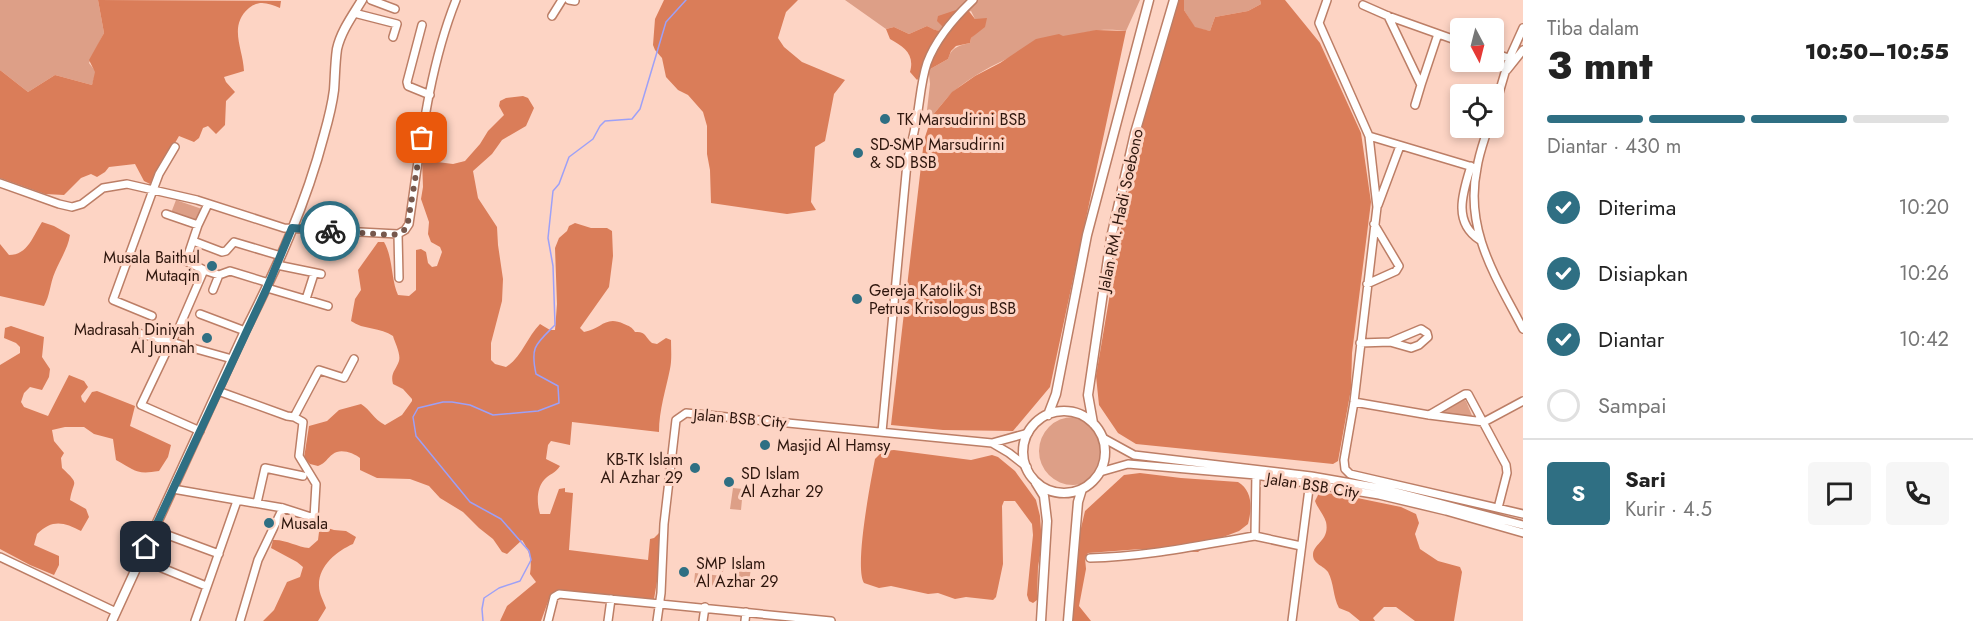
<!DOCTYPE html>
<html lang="id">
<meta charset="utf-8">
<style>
body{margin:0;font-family:Jost,sans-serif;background:#f6f6f6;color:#222;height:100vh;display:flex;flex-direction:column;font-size:22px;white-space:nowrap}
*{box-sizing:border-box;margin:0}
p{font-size:20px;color:#767676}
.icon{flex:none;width:33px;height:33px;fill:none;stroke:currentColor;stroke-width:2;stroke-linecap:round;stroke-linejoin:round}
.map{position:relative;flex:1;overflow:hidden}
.panel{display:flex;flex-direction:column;background:#fff;width:450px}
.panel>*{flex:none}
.needle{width:39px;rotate:173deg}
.buttons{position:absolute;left:1450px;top:18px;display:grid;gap:12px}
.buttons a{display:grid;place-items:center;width:54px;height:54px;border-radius:6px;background:#fff;box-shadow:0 3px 9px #0003;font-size:30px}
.pin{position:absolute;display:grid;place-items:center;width:51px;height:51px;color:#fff;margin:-26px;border-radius:12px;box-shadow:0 3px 9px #0006}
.courier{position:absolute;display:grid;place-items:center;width:60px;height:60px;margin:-30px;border:4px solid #2f6f83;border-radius:50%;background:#fff;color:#222;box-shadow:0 2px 8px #0007}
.summary em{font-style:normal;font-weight:800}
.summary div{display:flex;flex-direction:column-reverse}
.summary{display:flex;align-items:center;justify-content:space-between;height:102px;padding:0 24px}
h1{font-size:39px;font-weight:800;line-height:45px}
.bar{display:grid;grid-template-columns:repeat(4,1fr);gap:9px 6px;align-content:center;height:72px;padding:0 24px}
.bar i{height:8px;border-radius:4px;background:#e0e0e0}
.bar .on{background:#2f6f83}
.bar p{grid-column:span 4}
.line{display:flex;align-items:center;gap:15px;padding:0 24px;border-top:2px solid #e0e0e0}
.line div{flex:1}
.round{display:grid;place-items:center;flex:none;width:63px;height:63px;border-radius:6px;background:#f6f6f6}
ol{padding:0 24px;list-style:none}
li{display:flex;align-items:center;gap:18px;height:66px}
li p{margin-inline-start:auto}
li .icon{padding:6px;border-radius:50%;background:#2f6f83;color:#fff;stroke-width:4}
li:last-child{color:#767676}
li i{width:33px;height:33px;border:3px solid #e0e0e0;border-radius:50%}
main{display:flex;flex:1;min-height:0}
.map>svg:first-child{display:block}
.green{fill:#dd9f87}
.forest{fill:#da7d59}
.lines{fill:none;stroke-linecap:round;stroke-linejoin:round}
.stream{stroke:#9da0f7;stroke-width:1.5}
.minor-casing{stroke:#bc7e66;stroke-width:10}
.major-casing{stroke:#bc7e66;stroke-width:11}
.minor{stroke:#fff;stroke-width:7}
.major{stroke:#fff;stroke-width:8}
.done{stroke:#76584d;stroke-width:6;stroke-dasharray:0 10.8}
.route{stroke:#2f6f83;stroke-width:8}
.poi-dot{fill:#2f6f83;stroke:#fdd4c4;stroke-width:2}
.labels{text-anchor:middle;stroke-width:6;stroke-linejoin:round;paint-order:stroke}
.poi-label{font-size:16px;fill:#2e160d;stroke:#fdd4c4;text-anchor:start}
.street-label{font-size:16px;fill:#2e160d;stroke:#fdd4c4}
</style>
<main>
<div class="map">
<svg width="1523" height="621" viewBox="0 0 1523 621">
<rect width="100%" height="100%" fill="#fdd4c4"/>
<path class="green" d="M0,0H98L104,33L89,63L96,72L92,85L55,75L28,92L0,70Z
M845,0H1140L1126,31C1116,30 1104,29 1094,31C1051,37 987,63 954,91C946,98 939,108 932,116L928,114L927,110L930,84L929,74L925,72L948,59C952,47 958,46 970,43L971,38L980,29L971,11L942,24L945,29C938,33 933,29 927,26L909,34L894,27L886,29Z
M1184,0H1260L1261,4L1248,11L1215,17L1210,31L1195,28L1184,10Z
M176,200L202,209L197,222L171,213Z
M1463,399L1466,401L1473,418L1440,413Z
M1039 451a34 34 0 1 1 68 0a34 34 0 1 1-68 0Z
M733,488L743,489L741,510L730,509Z
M696,556L724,559L723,572L695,568Z
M735,558L752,560L748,590L732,588Z
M695,573L723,576L722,587L694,583Z"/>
<path class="forest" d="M98,0L281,1L280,8C268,3 259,0 249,8C228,26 243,48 244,71L224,77L226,82L235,92L226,101L225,125L216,134L208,126L203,128L199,138L194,142L179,136C175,144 169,150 165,157C160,167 157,176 150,184L144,181L135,164L109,167L105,172L97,177L91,174L81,178L64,195L45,194L0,178V70L28,92L55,75L92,85L95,72L89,60L104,33Z
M664,0H798L786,12L778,38L784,47L802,62L845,80L834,94L825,141L815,147L811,202L816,210L787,214L711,203L710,170L707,154V126L703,112L688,95L678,90L666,77L662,58L655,50L653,45L655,19Z
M1177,0H1184V10L1195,27L1210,31L1215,17L1248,11L1261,4L1260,0H1285L1320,43L1361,133L1371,202L1352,353L1351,389L1338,461L1333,464L1136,444L1118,433L1099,405L1096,376L1124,211L1141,129Z
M959,9V14L962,15L968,10L975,19L987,18L985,27L971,38L970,43L956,46L951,51L948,59L925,72L917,80L910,72C915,54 904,47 890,39L886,29L894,27L909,34L927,26C933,29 939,33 945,29L937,21L938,16Z
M1096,30L1126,31L1050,387L1013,431L943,430L891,425L924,140L932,116L952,92L975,76L1000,63L1036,39L1059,34L1063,36Z
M523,96L528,98L534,108L526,126L502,140L492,154L473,171L478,198L497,227L498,245L503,279L502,301L491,343V360L495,364L506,367C522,357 527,337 540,324L550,330H555L557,304L555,248L559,238L567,231L569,226L575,223L591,228H607L612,231L613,256L609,287L580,328L584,332C602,329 605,315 624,324C629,326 632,327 635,332C646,331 645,337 652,343L657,344L666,338L671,340C671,349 672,360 670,369C666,389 659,410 659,432L572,422L570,445L551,441L548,445L546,459L560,466C556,473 549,474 544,480C536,489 537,504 540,514H550L559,489L565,488V492L573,493L569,550L648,560L650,539L654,538L659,533L660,564L654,599L559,590L549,599L541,621H500L507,606L536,582L530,574C532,560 530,552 522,540L507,554L502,552L493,539L479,528L463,512L440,498L429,486L410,479L377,478L360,470V458C354,453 340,448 333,454C327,458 326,463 318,466L310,464L304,458L309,426L327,421L339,410L361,404C371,410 373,419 385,425L402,415L412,401V399L403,389L393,384C390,373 396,370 399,361C401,354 395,343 393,336C381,327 363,330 351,321L355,299L361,290L358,270L378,242H384C393,257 391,280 398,295L409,296L416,290V250L421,249L426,252L428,263L432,267L437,266L442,252L440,247L431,242L428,234L429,222L421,199L423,187L422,160L453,164L465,161L480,144L488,131L504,115L499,106L500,101L506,98Z
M42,222L54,226L70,235C68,248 60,260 55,272C50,283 50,296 44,306L0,296V244L9,255C28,255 33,236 42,222Z
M11,326L44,337L42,357L50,369L49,377L42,390L30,387L24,393L21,402L24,407L48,416L69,375L84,381L88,387L81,396L82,400L85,403L92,392L97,391L135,406L130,426L171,445L168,457L159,471C135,475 135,470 116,460L113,439L94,434L84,427H65L52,430L54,441L64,453L61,458L62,468C81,486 73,479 70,500L86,509L89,517L81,531C64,522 52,519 37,534L34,545L59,556V565L54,575L30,565L0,549V365L20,353V347L16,343L4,338L5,328Z
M894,450L971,460L992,455L998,457L1015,471L1036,500L1040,516L1042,544L1038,567L1037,600L1033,603L1029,601L1027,595L1033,535L1032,524L1015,501H1004L1002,506L1003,564L996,597L993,600L966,597L955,599L938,593L928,594L891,586L879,588L864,583C854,567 871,480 875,459L883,451Z
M1140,473L1181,478L1238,482C1253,491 1252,509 1248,524L1239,531L1210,542L1198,552L1141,549L1088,553L1085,558L1086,569L1079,606L1091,621H1071L1077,545L1085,511L1124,475Z
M1319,493L1338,494L1401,507L1416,514L1419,523L1415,534L1420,549L1438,561L1460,567L1462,572L1454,621H1415L1396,607H1384L1373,618L1375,621H1360L1349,612L1339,608C1333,597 1334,583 1328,572C1324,566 1313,564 1313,555C1313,543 1330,541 1326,522C1324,515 1318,509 1315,501Z
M301,520L334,530L346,531L356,537L353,544C337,551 318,566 319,586C319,594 324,602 326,608L318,621H263L274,610L287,582L300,577L303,567L297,562L271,548L273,540C285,539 297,547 309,548L318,540L319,532L301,525L299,523Z"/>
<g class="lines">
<path class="stream" d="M483,621L482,609L484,598L499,588L520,581L531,560L529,551L501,519L470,502L416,436L413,417L418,408L443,402H452L470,405L493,415L538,411L559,403L558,386L536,374C530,346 536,344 555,325L553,266L548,238L553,191L559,184L569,157L593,139L600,126L605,121L632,119L640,109L666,22L686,0"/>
<g class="minor-casing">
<path id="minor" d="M371,0L395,9
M569,0L575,1
M1327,0L1319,23L1369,136L1377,207L1354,402L1344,460L1345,469L1350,474L1523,514
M1363,5L1388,16L1461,42
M354,13L397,24L393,37
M552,16L562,0
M1388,16L1421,85L1415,105
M422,25L407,82L408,86L430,95
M1494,53L1511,59
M1507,70L1523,50
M1421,85L1438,34
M1494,110L1509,59L1523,28
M1488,128C1484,141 1479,154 1477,168C1464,230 1496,277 1523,329
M1369,136L1476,168
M1471,166C1463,192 1452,222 1480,240
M0,183L59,204L72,207L82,204L103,188L127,184L197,200L284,228L398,234L405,230L409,224C420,150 428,70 456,0
M208,204L198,225L186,261L204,270L178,330L171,342L232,359
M1378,205L1400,146
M166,214L198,225
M398,234L399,278
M193,241L222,252L226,251L234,242L281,256
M277,265L321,274
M204,270L219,275L230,271L269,283
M1367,284L1396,271L1399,266L1374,224
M267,288L328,306
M213,290L219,275
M306,299L314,274
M200,314L245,331
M152,316L113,300L153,190L159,174L175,147
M138,333L171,342L141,405L200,431
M1360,343L1390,342L1421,329L1427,333L1428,337L1419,345L1411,348L1390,342
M218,391L287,416L294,417L319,370L344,378L354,359
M1354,402L1429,415L1484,422L1523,401
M1429,415L1465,394H1468L1506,465L1507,473L1498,508
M882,432L907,163C909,151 913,139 915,127C920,106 920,84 927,63C936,39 955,17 973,0
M1103,438L1134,455L1311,476L1380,488L1523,525
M992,443L1028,433
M1100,472L1128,464L1256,475L1379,495L1446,511L1523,533
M1256,472L1255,536L1301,546
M173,489L283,508L314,518L316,484L299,456L303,422L294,417
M257,503L265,468L303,476
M139,528L152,534
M154,530L219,554
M0,557L116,612
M1090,558C1145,557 1200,545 1255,536
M140,559L206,586
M195,621L237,501
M240,621L258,560L283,508
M548,621L554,597L559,594L831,621
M608,621L611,599
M657,621L661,593L664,524L676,420L686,413L992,443L1009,453L1027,467
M703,621L705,607
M745,621L746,612
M1292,621L1310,481"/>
</g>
<g class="major-casing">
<path id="major" d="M1023 452a41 41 0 1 1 82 0a41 41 0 1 1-82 0Z
M1048,415L1056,394L1087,235L1149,0
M1093,423L1088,395L1111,238L1135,133L1174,0
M1036,483L1044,496L1047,521L1041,621
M112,621L245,331C277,268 306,204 324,135C328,121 332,106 334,90C335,77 335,63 337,49C341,31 353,15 362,0
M1068,621L1078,502L1082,489"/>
</g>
<use href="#minor" class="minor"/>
<use href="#major" class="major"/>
</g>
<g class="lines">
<path class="done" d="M330,231L391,235L398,234L407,228L422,138"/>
<path class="route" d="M146,547L267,288L292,228L330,231"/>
</g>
<g class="poi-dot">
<circle cx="885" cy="119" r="6"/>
<circle cx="858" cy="153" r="6"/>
<circle cx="212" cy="266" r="6"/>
<circle cx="857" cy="299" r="6"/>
<circle cx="207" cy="338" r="6"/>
<circle cx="765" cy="445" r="6"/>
<circle cx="695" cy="468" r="6"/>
<circle cx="729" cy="482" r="6"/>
<circle cx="269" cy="523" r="6"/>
<circle cx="684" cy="572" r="6"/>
</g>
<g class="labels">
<g class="poi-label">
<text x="897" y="125">TK Marsudirini BSB</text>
<text x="870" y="150">SD-SMP Marsudirini<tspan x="870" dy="18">&amp; SD BSB</tspan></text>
<text x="200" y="263" text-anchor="end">Musala Baithul<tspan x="200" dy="18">Mutaqin</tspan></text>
<text x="869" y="296">Gereja Katolik St<tspan x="869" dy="18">Petrus Krisologus BSB</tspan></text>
<text x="195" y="335" text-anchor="end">Madrasah Diniyah<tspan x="195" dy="18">Al Junnah</tspan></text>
<text x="777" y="451">Masjid Al Hamsy</text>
<text x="683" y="465" text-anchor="end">KB-TK Islam<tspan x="683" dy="18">Al Azhar 29</tspan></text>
<text x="741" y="479">SD Islam<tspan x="741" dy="18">Al Azhar 29</tspan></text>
<text x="281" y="529">Musala</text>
<text x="696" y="569">SMP Islam<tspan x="696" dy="18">Al Azhar 29</tspan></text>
</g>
<g class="street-label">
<text transform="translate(1120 210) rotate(-78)" y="6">Jalan RM. Hadi Soebono</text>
<text transform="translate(740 418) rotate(5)" y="6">Jalan BSB City</text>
<text transform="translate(1313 485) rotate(9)" y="6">Jalan BSB City</text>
</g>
</g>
</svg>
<div class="buttons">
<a><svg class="needle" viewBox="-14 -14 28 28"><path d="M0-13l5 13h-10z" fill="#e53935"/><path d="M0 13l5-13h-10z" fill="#767676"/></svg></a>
<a><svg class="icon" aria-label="locate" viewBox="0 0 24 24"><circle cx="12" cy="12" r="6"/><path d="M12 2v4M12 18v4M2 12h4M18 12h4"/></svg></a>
</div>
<div class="pin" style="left:422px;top:138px;background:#ea580c"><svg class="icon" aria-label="bag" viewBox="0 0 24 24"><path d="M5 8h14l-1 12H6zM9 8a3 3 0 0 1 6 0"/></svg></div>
<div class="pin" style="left:146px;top:547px;background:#1f2937"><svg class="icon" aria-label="home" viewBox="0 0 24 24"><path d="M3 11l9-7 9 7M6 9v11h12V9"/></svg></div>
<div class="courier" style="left:330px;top:231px"><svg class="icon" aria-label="bike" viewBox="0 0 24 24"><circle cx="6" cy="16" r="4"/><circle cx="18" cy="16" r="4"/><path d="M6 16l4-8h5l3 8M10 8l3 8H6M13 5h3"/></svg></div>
</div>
<section class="panel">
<div class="summary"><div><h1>3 mnt</h1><p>Tiba dalam</p></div><em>10:50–10:55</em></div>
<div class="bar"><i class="on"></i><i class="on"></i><i class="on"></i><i></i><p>Diantar · 430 m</p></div>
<ol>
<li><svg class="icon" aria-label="check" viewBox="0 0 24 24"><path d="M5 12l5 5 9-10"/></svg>Diterima<p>10:20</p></li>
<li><svg class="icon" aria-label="check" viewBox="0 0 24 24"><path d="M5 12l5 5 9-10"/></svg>Disiapkan<p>10:26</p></li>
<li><svg class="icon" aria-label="check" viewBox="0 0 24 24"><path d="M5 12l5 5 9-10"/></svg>Diantar<p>10:42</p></li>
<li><i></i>Sampai</li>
</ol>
<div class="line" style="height:108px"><b class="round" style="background:#2f6f83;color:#fff">S</b><div><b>Sari</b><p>Kurir · 4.5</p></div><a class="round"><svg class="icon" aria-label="chat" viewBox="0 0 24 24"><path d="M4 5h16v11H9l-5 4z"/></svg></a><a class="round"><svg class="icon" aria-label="phone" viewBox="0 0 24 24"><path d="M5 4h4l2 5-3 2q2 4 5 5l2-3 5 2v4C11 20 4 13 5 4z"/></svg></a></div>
</section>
</main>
